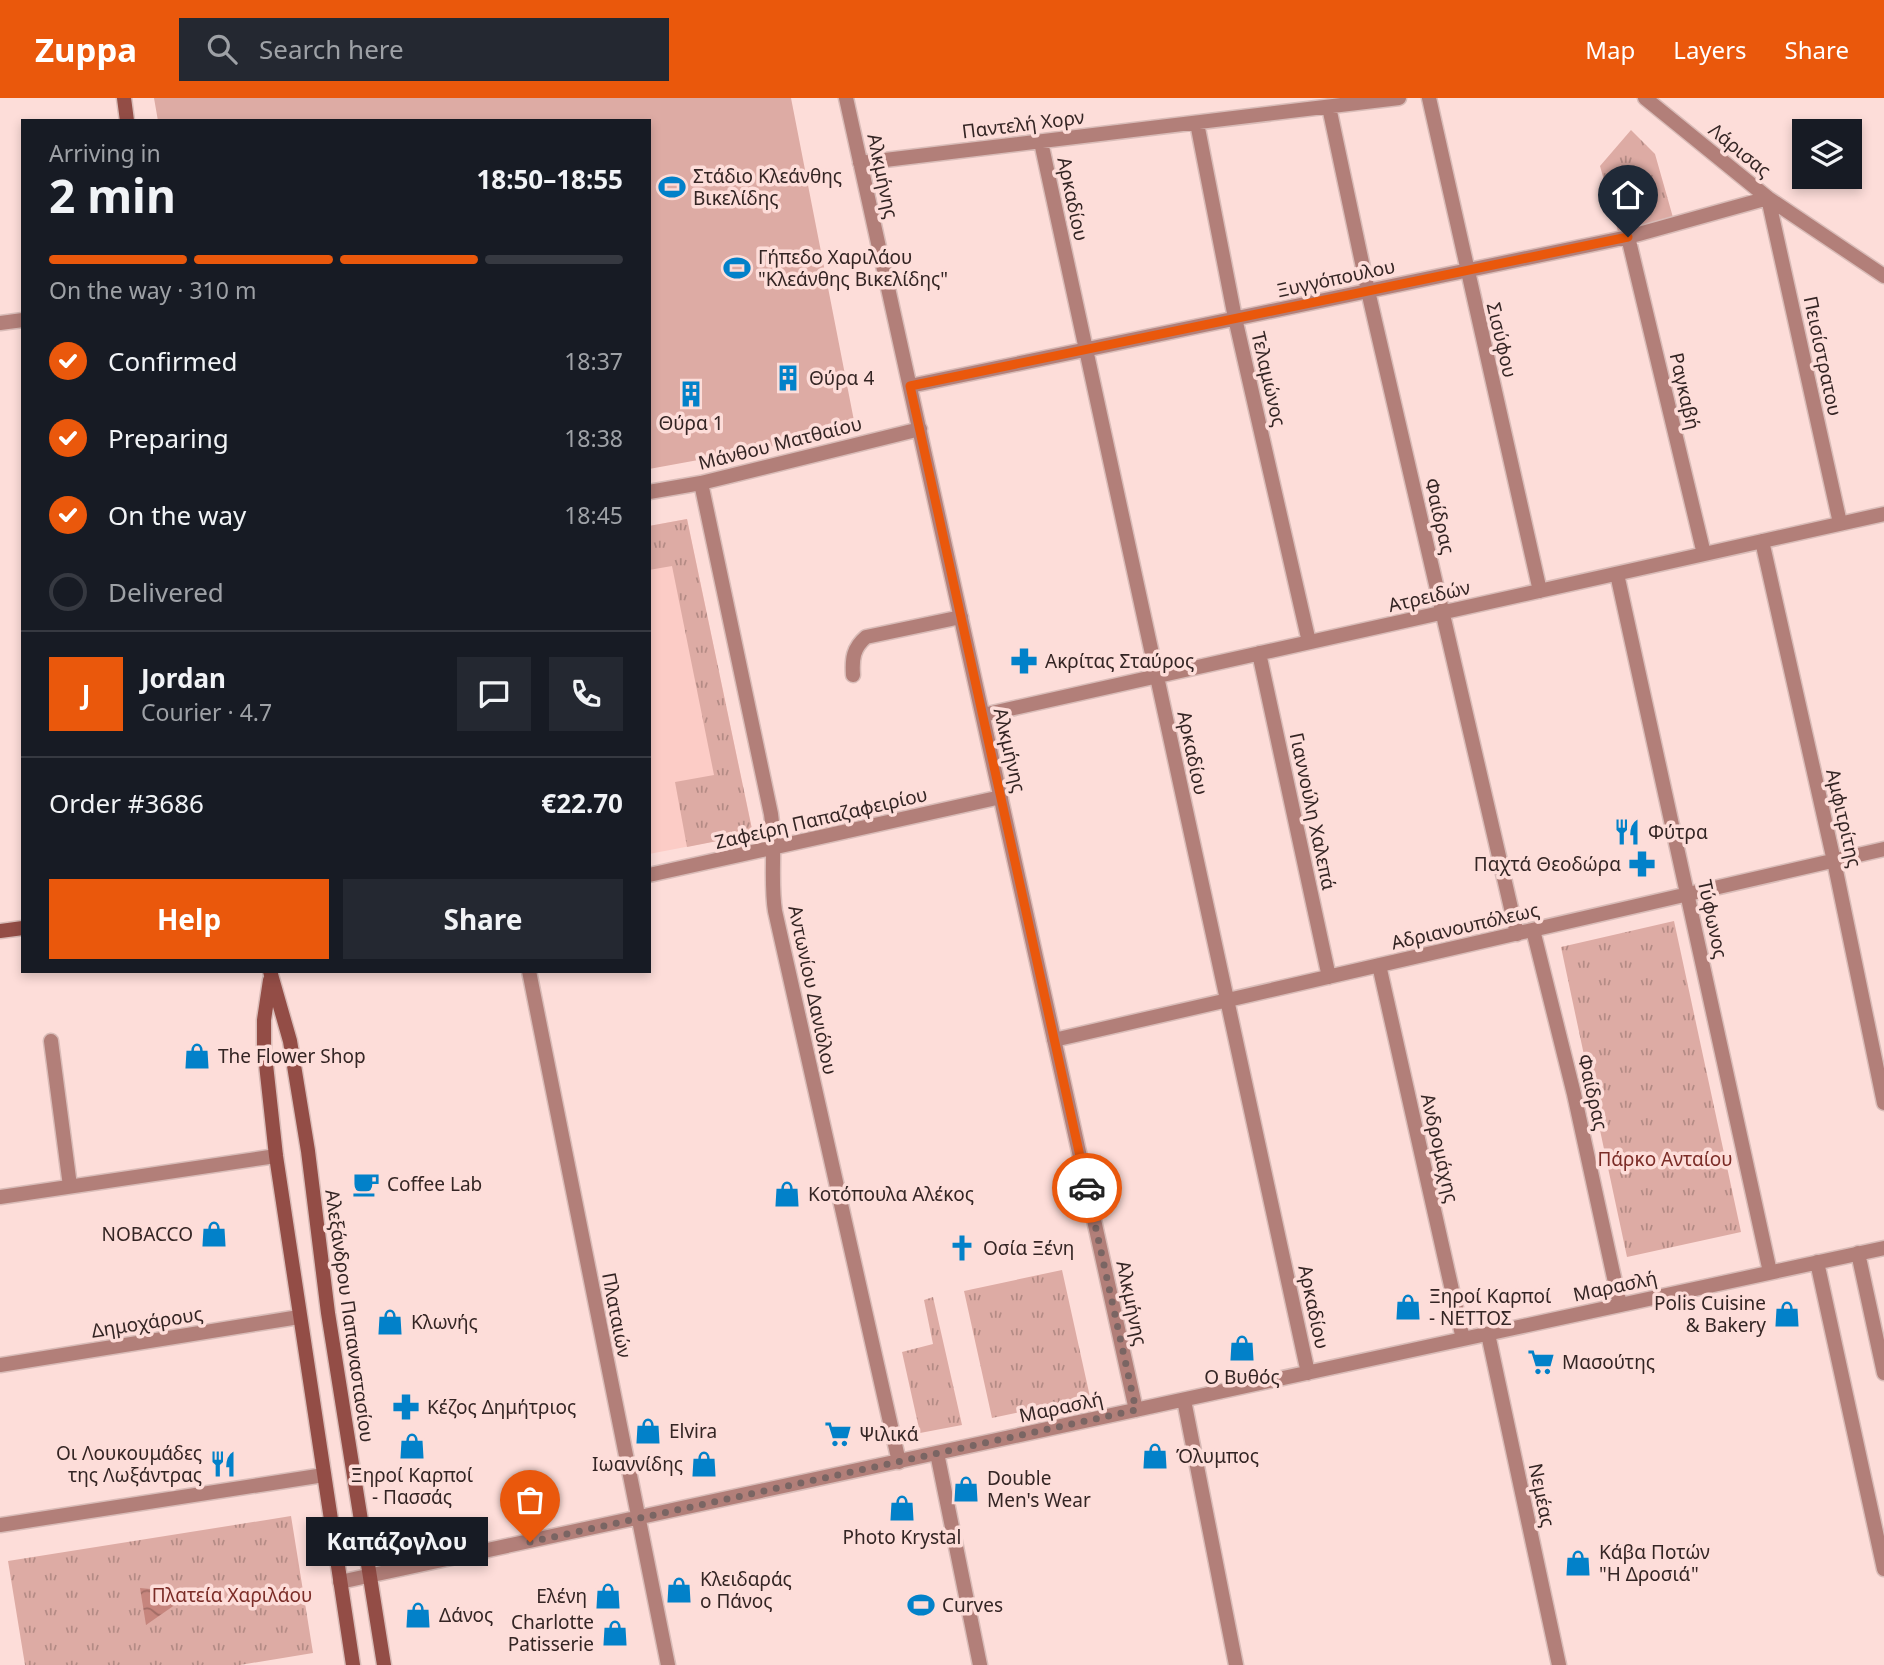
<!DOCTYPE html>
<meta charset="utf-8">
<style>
body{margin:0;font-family:"Noto Sans",sans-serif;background:#242831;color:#f1f3f6;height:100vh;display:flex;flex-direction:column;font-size:26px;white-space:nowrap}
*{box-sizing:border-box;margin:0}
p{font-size:23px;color:#9ea1a6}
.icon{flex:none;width:38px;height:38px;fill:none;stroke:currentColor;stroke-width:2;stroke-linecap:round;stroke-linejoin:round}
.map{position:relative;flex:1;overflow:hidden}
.panel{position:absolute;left:21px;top:21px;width:630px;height:854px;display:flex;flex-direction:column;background:#171b24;border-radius:0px;box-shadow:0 4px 10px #0003}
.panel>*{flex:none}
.controls{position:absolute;left:1792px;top:21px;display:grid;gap:14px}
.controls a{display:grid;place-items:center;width:70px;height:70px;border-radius:0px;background:#171b24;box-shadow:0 4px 10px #0003;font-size:35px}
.pin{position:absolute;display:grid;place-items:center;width:60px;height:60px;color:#fff;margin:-72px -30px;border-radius:50% 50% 50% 0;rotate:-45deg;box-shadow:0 0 7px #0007}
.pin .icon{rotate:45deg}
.courier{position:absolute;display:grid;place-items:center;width:70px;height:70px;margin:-35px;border:5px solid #ea580c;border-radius:50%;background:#fff;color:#222;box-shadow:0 2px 9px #0007}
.bubble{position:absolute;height:49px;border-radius:0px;background:#171b24;box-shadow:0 4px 10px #0003;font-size:23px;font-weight:700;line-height:49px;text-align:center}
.head em{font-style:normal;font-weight:700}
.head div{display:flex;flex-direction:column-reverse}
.head{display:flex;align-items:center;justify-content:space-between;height:119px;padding:0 28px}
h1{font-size:46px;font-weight:700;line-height:52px}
.bar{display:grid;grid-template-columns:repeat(4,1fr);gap:10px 7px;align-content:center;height:84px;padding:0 28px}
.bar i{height:9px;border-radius:5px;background:#363941}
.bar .on{background:#ea580c}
.bar p{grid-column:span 4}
.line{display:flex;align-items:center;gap:18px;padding:0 28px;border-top:2px solid #363941}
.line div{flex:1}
.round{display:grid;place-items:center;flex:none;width:74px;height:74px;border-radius:0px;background:#242831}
ol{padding:0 28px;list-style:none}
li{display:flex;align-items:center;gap:21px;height:77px}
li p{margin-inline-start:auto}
li .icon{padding:7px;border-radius:50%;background:#ea580c;color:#fff;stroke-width:4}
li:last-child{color:#9ea1a6}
li i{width:38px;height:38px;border:4px solid #363941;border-radius:50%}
.button{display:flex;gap:14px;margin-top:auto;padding:14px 28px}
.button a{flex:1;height:80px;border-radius:0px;background:#ea580c;color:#fff;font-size:28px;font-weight:700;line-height:80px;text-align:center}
.button a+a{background:#242831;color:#f1f3f6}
header{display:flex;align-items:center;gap:42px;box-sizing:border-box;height:98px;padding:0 35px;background:#ea580c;color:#fff}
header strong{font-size:33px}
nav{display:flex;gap:38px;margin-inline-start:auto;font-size:24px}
.search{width:490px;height:63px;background:#242831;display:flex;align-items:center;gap:18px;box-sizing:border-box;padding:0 24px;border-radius:0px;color:#9ea1a6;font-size:26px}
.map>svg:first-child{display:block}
.built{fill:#fcccc6}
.grass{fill:url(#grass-tufts)}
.pitch{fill:#ddaba4}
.water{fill:url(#water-waves)}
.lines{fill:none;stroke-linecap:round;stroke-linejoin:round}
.service-casing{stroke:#d9bcb8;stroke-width:17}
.minor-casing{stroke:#d9bcb8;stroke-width:17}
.secondary-casing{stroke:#d9bcb8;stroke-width:17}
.service{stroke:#b27f79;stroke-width:14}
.minor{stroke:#b27f79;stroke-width:14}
.secondary{stroke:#934d46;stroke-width:14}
.done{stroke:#7a6563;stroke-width:7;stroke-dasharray:0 12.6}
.route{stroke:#ea580c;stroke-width:9}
.labels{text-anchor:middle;stroke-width:7;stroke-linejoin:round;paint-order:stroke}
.street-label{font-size:19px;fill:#342524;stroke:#fdddd9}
.poi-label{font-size:19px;fill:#342524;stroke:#fdddd9;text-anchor:start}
.park-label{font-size:19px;fill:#7b2c27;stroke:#fdddd9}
</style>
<header>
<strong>Zuppa</strong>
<div class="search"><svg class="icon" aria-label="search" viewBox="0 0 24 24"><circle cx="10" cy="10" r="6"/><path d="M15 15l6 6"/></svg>Search here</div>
<nav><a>Map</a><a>Layers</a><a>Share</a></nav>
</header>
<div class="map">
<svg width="1884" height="1567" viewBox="0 0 1884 1567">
<defs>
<pattern id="grass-tufts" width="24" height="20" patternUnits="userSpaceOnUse" patternTransform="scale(1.75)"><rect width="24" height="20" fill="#ddaba4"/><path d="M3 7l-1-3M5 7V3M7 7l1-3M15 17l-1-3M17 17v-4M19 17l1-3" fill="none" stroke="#b48b85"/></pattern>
<pattern id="water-waves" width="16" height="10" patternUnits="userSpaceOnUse" patternTransform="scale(1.75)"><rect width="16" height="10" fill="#c6857d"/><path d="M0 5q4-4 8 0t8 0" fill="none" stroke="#a26d66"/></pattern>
</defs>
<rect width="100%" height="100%" fill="#fdddd9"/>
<path class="built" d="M687,421L753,736L649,756V428Z"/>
<path class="grass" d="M1631,32L1655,56L1674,123L1619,137L1600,68Z
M687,421L753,736L687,749L675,684L714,677L672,468L649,472V428Z
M1674,823L1741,1134L1627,1159L1561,849Z
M1062,1172L1090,1299L992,1320L964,1193Z
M933,1199L962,1327L920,1335L902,1254L933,1246L924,1202Z
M291,1418L313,1555L240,1567H25L8,1463Z"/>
<path class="pitch" d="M154,0H791L856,333L649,371V23H158Z"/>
<path class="water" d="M140,1490L192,1495L146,1527Z"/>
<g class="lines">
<g class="service-casing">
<path id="service" d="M853,577C852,561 853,550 866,539L961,519
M51,943L70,1088"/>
</g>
<g class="minor-casing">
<path id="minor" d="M846,0L1136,1312
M1429,0L1540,493
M1645,0L1768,100L1884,178
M1329,9L1368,193L1517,836
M1197,25L1235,220L1309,544
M1041,44L1308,1275
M860,65L1399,0
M1628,139L1704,456
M0,225L23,222
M910,288L1628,139L1768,100L1840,425
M701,385L771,716C776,749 770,782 775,813L899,1364
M649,394L701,385L920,331
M1762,443L1834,763L1884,1005
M1617,476L1770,1174
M1259,555L1329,879
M983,617L1884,416
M649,777L1001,699
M1533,832L1574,996L1620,1207
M1379,867L1463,1241
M529,873L668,1567
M1054,942L1884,751
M0,1099L276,1058
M1858,1155L1884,1275
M1817,1164L1884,1471
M1488,1236L1559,1567
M0,1267L299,1219
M1184,1302L1236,1567
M937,1355L980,1567
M0,1427L324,1377
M340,1484L1884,1150"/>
</g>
<g class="secondary-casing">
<path id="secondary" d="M124,0L127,23
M0,833L23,830
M270,873L290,943L308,1053L328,1215L384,1567
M270,882L264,922V948L276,1058L353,1567"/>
</g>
<use href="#service" class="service"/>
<use href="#minor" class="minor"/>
<use href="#secondary" class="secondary"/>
</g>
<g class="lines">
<path class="done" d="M530,1444L1136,1312L1087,1090"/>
<path class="route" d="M1087,1090L910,288L1628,139"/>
</g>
<defs>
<g id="stadium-bare" transform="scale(2.1)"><path d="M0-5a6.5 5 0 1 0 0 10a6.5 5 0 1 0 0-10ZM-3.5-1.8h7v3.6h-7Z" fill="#0281c9" stroke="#fdddd9" stroke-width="2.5" paint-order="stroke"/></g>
<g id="building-bare" transform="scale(2.1)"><path d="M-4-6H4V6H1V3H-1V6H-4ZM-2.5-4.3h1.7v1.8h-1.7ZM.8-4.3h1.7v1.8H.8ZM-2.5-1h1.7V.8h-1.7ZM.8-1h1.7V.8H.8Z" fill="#0281c9" stroke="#fdddd9" stroke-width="2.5" paint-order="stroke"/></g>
<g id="pharmacy-bare" transform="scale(2.1)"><path d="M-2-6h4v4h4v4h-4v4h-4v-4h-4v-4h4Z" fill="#0281c9" stroke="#fdddd9" stroke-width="2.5" paint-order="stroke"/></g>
<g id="restaurant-bare" transform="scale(2.1)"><path d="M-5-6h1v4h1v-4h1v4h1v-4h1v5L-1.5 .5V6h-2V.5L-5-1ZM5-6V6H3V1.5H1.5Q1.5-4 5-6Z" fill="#0281c9" stroke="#fdddd9" stroke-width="2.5" paint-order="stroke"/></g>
<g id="shop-bare" transform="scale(2.1)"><path d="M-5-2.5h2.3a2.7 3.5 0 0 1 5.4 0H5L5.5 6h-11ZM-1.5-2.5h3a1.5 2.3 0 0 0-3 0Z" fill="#0281c9" stroke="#fdddd9" stroke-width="2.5" paint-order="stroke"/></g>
<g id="cafe-bare" transform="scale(2.1)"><path d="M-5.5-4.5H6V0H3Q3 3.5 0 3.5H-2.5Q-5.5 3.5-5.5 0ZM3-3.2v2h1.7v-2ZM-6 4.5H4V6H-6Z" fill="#0281c9" stroke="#fdddd9" stroke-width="2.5" paint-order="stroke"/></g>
<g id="church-bare" transform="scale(2.1)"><path d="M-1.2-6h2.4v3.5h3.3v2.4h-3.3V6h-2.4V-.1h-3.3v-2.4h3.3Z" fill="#0281c9" stroke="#fdddd9" stroke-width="2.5" paint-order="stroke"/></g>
<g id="supermarket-bare" transform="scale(2.1)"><path d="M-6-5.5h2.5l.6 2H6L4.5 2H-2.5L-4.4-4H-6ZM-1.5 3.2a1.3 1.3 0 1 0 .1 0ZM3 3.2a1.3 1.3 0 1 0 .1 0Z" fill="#0281c9" stroke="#fdddd9" stroke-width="2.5" paint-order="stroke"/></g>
</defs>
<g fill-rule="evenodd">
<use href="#stadium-bare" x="672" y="89"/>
<use href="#stadium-bare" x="737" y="170"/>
<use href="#building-bare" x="788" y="280"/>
<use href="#building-bare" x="691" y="296"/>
<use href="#pharmacy-bare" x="1024" y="563"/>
<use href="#restaurant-bare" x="1627" y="734"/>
<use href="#pharmacy-bare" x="1642" y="766"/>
<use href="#shop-bare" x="197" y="958"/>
<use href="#cafe-bare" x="366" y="1086"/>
<use href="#shop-bare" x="787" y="1096"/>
<use href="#shop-bare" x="214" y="1136"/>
<use href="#church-bare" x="962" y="1150"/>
<use href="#shop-bare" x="1408" y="1209"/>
<use href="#shop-bare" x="1787" y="1216"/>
<use href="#shop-bare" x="390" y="1224"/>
<use href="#shop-bare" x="1242" y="1250"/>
<use href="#supermarket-bare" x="1541" y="1264"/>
<use href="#pharmacy-bare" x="406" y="1309"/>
<use href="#shop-bare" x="648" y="1333"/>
<use href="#supermarket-bare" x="838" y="1336"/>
<use href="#shop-bare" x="412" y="1348"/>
<use href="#shop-bare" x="1155" y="1358"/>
<use href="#restaurant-bare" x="223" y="1366"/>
<use href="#shop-bare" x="704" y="1366"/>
<use href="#shop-bare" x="966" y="1391"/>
<use href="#shop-bare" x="902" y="1410"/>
<use href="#shop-bare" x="1578" y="1465"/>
<use href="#shop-bare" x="679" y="1492"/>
<use href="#shop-bare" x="608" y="1498"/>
<use href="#stadium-bare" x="921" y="1507"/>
<use href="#shop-bare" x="418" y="1517"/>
<use href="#shop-bare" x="615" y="1535"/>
</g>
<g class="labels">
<g class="street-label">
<text transform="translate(1023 26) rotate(-7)" y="7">Παντελή Χορν</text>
<text transform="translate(1740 52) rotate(39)" y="7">Λάρισας</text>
<text transform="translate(883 78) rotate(78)" y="7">Αλκμήνης</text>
<text transform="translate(1073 101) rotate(78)" y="7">Αρκαδίου</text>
<text transform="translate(1336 180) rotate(-12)" y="7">Ξυγγόπουλου</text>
<text transform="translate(1502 242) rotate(77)" y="7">Σισύφου</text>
<text transform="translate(1823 258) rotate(78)" y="7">Πεισίστρατου</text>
<text transform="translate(1269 281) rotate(77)" y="7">Τελαμώνος</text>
<text transform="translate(1685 293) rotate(77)" y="7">Ραγκαβή</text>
<text transform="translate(780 345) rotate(-14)" y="7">Μάνθου Ματθαίου</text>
<text transform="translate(1440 418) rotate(77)" y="7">Φαίδρας</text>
<text transform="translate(1429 498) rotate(-13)" y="7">Ατρειδών</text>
<text transform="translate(1010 652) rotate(77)" y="7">Αλκμήνης</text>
<text transform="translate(1193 655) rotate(78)" y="7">Αρκαδίου</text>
<text transform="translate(1313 713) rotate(78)" y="7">Γιαννούλη Χαλεπά</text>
<text transform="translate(821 720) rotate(-13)" y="7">Ζαφείρη Παπαζαφειρίου</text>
<text transform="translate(1844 720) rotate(77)" y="7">Αμφιτρίτης</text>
<text transform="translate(1713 821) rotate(78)" y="7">Τύφωνος</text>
<text transform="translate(1465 828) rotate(-13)" y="7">Αδριανουπόλεως</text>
<text transform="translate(813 892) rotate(78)" y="7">Αντωνίου Δανιόλου</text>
<text transform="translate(1593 994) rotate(77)" y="7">Φαίδρας</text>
<text transform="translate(1440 1050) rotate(77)" y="7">Ανδρομάχης</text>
<text transform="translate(1615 1188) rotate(-12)" y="7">Μαρασλή</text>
<text transform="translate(1132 1205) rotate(78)" y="7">Αλκμήνης</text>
<text transform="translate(1314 1209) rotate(78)" y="7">Αρκαδίου</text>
<text transform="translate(617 1217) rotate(79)" y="7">Πλαταιών</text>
<text transform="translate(350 1218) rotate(82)" y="7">Αλεξάνδρου Παπαναστασίου</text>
<text transform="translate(147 1224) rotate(-9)" y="7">Δημοχάρους</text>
<text transform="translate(1061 1309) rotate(-12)" y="7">Μαρασλή</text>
<text transform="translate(1542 1397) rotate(78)" y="7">Νεμέας</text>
</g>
<g class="poi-label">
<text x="693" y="85">Στάδιο Κλεάνθης<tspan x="693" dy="22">Βικελίδης</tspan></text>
<text x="758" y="166">Γήπεδο Χαριλάου<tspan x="758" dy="22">"Κλεάνθης Βικελίδης"</tspan></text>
<text x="809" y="287">Θύρα 4</text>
<text x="691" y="332" text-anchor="middle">Θύρα 1</text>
<text x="1045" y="570">Ακρίτας Σταύρος</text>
<text x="1648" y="741">Φύτρα</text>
<text x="1621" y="773" text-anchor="end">Παχτά Θεοδώρα</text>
<text x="218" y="965">The Flower Shop</text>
<text x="387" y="1093">Coffee Lab</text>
<text x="808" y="1103">Κοτόπουλα Αλέκος</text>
<text x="193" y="1143" text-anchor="end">NOBACCO</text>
<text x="983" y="1157">Οσία Ξένη</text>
<text x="1429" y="1205">Ξηροί Καρποί<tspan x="1429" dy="22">- ΝΕΤΤΟΣ</tspan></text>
<text x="1766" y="1212" text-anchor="end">Polis Cuisine<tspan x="1766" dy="22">&amp; Bakery</tspan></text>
<text x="411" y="1231">Κλωνής</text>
<text x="1562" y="1271">Μασούτης</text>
<text x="1242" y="1286" text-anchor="middle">Ο Βυθός</text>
<text x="427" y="1316">Κέζος Δημήτριος</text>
<text x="669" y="1340">Elvira</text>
<text x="859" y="1343">Ψιλικά</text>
<text x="202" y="1362" text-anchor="end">Οι Λουκουμάδες<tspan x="202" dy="22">της Λωξάντρας</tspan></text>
<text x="1176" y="1365">Όλυμπος</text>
<text x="683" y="1373" text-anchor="end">Ιωαννίδης</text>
<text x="412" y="1384" text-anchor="middle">Ξηροί Καρποί<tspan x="412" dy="22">- Πασσάς</tspan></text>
<text x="987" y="1387">Double<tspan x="987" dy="22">Men's Wear</tspan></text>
<text x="902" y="1446" text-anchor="middle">Photo Krystal</text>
<text x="1599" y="1461">Κάβα Ποτών<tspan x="1599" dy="22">"Η Δροσιά"</tspan></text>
<text x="700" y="1488">Κλειδαράς<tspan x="700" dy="22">ο Πάνος</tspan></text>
<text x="587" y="1505" text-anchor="end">Ελένη</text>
<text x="942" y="1514">Curves</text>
<text x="439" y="1524">Δάνος</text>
<text x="594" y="1531" text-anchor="end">Charlotte<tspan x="594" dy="22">Patisserie</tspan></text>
</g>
<g class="park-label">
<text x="1665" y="1068">Πάρκο Ανταίου</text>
<text x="232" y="1504">Πλατεία Χαριλάου</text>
</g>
</g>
</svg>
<div class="controls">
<a><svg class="icon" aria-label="layers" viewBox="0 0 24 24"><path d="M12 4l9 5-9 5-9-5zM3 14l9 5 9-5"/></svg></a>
</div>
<div class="pin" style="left:530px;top:1444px;background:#ea580c"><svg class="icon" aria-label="bag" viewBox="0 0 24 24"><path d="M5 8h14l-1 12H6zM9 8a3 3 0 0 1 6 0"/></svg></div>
<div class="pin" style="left:1628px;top:139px;background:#1f2937"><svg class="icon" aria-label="home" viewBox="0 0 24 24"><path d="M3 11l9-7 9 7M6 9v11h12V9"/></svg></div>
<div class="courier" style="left:1087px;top:1090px"><svg class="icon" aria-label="car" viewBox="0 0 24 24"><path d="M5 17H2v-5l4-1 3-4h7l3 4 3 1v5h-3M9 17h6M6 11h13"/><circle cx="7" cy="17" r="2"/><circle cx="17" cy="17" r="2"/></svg></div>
<div class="bubble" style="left:306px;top:1419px;width:182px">Καπάζογλου</div>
<section class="panel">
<div class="head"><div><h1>2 min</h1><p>Arriving in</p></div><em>18:50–18:55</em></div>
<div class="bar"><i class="on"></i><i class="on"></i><i class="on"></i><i></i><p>On the way · 310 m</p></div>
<ol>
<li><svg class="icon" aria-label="check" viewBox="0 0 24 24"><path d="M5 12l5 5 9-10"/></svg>Confirmed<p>18:37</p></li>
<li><svg class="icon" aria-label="check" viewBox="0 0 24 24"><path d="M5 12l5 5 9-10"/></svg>Preparing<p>18:38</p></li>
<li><svg class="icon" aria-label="check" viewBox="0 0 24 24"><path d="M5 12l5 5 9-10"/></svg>On the way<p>18:45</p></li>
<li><i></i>Delivered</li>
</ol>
<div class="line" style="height:126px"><b class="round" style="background:#ea580c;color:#fff">J</b><div><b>Jordan</b><p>Courier · 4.7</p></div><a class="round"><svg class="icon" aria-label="chat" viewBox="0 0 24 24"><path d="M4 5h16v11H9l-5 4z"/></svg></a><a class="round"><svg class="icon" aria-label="phone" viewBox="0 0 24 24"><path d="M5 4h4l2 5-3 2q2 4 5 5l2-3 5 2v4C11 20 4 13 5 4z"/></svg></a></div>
<div class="line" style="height:91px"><div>Order #3686</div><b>€22.70</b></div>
<div class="button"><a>Help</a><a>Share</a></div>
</section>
</div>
